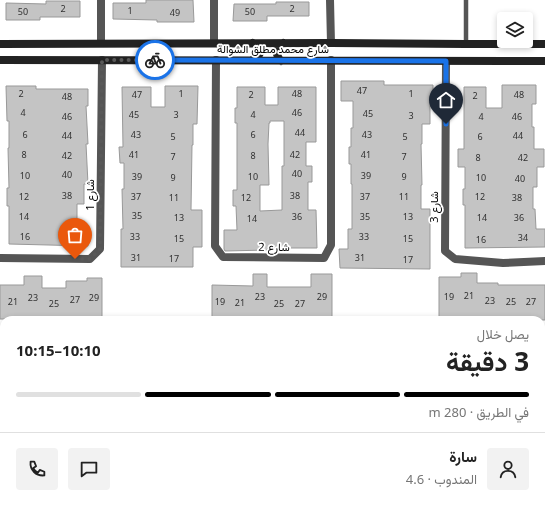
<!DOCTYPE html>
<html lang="ar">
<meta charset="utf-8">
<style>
body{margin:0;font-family:"Noto Sans",Vazirmatn,sans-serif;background:#f2f2f2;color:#222;direction:rtl;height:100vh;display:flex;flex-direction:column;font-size:15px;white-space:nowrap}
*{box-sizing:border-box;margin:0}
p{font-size:13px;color:#767676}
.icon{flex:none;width:22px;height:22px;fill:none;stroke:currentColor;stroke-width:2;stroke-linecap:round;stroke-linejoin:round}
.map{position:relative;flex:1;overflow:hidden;direction:ltr}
.panel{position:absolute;left:0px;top:316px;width:545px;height:196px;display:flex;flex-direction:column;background:#fff;border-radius:12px 12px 0 0;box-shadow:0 2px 6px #0003;direction:rtl}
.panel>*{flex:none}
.tools{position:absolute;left:497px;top:12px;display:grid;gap:8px}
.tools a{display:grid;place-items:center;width:36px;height:36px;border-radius:4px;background:#fff;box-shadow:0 2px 6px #0003;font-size:20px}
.pin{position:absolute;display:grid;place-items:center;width:34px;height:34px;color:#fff;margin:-41px -17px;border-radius:50% 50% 50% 0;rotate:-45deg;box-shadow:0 0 4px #0007}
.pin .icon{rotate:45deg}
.courier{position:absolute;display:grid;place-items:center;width:40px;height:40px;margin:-20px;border:3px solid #1a73e8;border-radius:50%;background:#fff;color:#222;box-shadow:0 1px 5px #0007}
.head em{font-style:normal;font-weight:700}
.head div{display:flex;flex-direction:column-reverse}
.head{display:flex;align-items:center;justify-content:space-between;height:68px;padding:0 16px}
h1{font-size:26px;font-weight:700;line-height:30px}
.bar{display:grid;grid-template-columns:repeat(4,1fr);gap:6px 4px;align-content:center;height:48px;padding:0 16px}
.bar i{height:5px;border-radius:3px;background:#e0e0e0}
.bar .on{background:#000}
.bar p{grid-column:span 4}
.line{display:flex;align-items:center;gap:10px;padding:0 16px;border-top:1px solid #e0e0e0}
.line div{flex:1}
.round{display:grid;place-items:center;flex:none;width:42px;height:42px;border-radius:4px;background:#f2f2f2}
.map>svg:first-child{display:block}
.building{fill:#c4c4c4;stroke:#999;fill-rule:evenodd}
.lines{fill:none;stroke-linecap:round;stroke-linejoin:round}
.lane{stroke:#555;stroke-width:4.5}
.street{stroke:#555;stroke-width:8}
.secondary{stroke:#222;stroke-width:8}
.done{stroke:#595959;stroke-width:4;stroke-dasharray:0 7.2}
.route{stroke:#1a73e8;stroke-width:5}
.labels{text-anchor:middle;stroke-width:3.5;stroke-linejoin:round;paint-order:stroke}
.number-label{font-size:9px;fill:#313131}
.street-label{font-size:11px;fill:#000;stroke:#fff}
</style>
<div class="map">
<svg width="545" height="512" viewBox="0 0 545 512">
<rect width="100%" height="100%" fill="#fff"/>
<path class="building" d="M146,0H193L194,22H157V20L113,19V3H146Z
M46,1H80V17H40V20H6V3L46,4Z
M276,2H309V16H267V21H233L234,4H276Z
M341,81H384V85H433V102H430V124H422V144H421L422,185H421V209H430V269L340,268L339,249H348V229H352V184H351V164H349V147H351V128H353V101H341Z
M502,85H536V104H532V127H534V149H544V167H537V187H533V209H535L536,229H545V247L465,248V205H463V189H465V167H458V149H464V87H486V108H502Z
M6,86H36V89H88V106H86L88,144H86L88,184H84V204H77V229H88V246L9,244V206H7V188H9L8,148H9V121H7Z
M165,86H198L197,124H193V145H192L191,210H202V247H193V267H121V229H123L122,189H124V163H120L119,147H123L122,87H151V107H165Z
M237,87H265V105H278V87H316V142H306V166H312V182H308V210H316L317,248H268V250L225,251L224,249V230H237L236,206H233V190H237V123H235V108H237ZM270,121H284V166H282V210L260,211V185H269L268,144L269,123H270Z
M461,273H477V283H498V285H545V320H461V317H439V277H461Z
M253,274H267V287H311V274H332V320H212V285L253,286Z
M24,276H42V288H66V281H87V278H102V319H84V320L0,319V285H24Z"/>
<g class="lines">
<path class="lane" d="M466,0V44"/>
<path class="street" d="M101,0V43
M330,0L331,43
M214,43V0
M216,60L215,246L223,257L324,258L331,245V60
M446,61L445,251L455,259L503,263L545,261
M0,258L90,259L100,249L102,60
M182,508L183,512
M456,508L457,512
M263,512L284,508"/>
<path class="secondary" d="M0,44L331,43L466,44H545
M0,60L545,61
M252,60L257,58L260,53L259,46L253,43
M281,61C275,54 275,48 283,43
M541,348H545
M541,369H545
M0,437L4,436
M0,448L4,446
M0,471L4,469"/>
</g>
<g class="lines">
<path class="done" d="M75,259H90L100,249L102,60H155"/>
<path class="route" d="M155,60L446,61V124"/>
</g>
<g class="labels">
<g class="number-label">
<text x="63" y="12">2</text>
<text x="292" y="12">2</text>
<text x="130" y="14">1</text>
<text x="23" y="15">50</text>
<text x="250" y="15">50</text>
<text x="175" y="16">49</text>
<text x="362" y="94">47</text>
<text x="21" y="97">2</text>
<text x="181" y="97">1</text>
<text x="297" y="97">48</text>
<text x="411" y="97">1</text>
<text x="137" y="98">47</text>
<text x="251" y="98">2</text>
<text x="519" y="98">48</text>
<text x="475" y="99">2</text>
<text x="67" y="100">48</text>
<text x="23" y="116">4</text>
<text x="297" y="116">46</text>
<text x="368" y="117">45</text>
<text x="134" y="118">45</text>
<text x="176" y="118">3</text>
<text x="253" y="118">4</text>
<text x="411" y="119">3</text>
<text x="67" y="120">46</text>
<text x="481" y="120">4</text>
<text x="517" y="120">46</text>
<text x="300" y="136">44</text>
<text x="25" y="138">6</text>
<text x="136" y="138">43</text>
<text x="253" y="138">6</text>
<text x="367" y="138">43</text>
<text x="67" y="139">44</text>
<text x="518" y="139">44</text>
<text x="173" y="140">5</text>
<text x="405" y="140">5</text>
<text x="480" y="140">6</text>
<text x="24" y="158">8</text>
<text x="134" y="158">41</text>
<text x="295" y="158">42</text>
<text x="366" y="158">41</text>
<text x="67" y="159">42</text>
<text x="253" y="159">8</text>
<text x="173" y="160">7</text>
<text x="404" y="160">7</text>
<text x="478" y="161">8</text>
<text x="523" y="161">42</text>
<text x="297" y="177">40</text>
<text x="67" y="178">40</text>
<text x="25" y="179">10</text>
<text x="366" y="179">39</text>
<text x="137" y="180">39</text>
<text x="253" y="180">10</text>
<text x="404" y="180">9</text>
<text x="173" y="181">9</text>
<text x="481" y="181">10</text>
<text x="520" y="182">40</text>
<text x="67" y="199">38</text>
<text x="295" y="199">38</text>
<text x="24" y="200">12</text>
<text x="136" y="200">37</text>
<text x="365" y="200">37</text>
<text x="404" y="200">11</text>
<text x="480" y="200">12</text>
<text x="174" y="201">11</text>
<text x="246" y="201">12</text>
<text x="517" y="201">38</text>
<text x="137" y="219">35</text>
<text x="24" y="220">14</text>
<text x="297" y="220">36</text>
<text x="365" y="220">35</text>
<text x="408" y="220">13</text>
<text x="179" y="221">13</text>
<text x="482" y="221">14</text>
<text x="519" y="221">36</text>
<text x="252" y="222">14</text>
<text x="25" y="240">16</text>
<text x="135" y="240">33</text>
<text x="364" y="240">33</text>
<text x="523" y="241">34</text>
<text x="179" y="242">15</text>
<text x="408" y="242">15</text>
<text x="481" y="243">16</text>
<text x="136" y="261">31</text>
<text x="360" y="261">31</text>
<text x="174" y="262">17</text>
<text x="408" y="263">17</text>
<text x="469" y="299">21</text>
<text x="260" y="300">23</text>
<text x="322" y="300">29</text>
<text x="449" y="300">19</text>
<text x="33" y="301">23</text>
<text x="94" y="301">29</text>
<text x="75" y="303">27</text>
<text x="490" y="304">23</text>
<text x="13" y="305">21</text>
<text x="220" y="305">19</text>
<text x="511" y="305">25</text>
<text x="531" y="305">27</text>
<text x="240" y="306">21</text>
<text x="54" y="307">25</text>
<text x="279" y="307">25</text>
<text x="300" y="307">27</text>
</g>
<g class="street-label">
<text x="273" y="53">شارع محمد مطلق الشوالة</text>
<text transform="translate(90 195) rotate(-90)" y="4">شارع 1</text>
<text transform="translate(434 207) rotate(-90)" y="4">شارع 3</text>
<text transform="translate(274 247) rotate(1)" y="4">شارع 2</text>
</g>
</g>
</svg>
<div class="tools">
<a><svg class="icon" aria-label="layers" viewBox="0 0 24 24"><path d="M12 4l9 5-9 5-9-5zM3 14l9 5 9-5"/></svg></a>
</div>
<div class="pin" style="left:75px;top:259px;background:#ea580c"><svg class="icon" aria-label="bag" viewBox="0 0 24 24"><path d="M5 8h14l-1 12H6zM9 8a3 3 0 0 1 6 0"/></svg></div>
<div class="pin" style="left:446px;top:124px;background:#1f2937"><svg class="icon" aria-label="home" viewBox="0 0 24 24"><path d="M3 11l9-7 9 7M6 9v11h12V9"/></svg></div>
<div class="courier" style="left:155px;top:60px"><svg class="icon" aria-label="bike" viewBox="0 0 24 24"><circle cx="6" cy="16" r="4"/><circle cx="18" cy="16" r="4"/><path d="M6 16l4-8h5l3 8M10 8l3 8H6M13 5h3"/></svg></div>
<section class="panel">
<div class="head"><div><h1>3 دقيقة</h1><p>يصل خلال</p></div><em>10:10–10:15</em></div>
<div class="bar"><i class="on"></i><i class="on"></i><i class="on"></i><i></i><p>في الطريق · 280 m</p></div>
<div class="line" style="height:72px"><a class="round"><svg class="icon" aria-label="person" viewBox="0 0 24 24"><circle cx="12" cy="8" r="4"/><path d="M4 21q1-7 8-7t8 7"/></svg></a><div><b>سارة</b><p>المندوب · 4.6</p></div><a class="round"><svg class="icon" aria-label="chat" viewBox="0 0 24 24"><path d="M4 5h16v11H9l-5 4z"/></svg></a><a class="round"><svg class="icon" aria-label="phone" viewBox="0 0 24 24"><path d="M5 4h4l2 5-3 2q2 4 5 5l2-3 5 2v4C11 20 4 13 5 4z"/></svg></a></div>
</section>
</div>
